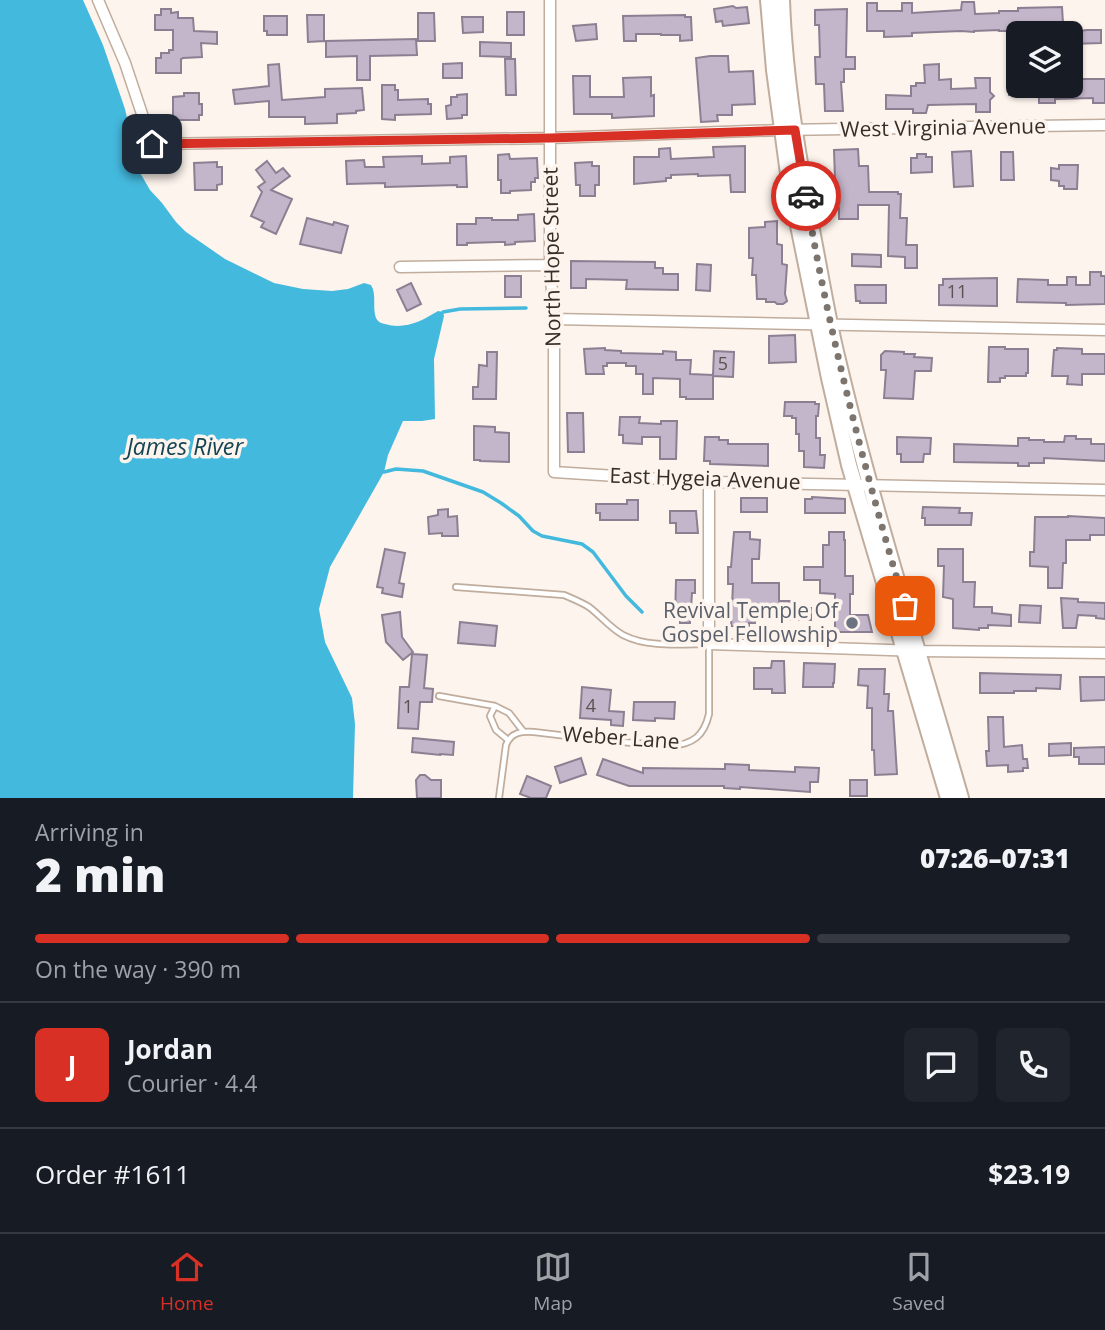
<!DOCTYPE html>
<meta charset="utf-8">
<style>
body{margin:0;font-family:"Open Sans",sans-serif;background:#20242c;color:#f1f3f6;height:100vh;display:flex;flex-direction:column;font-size:26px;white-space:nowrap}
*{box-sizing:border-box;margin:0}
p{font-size:23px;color:#9ea1a6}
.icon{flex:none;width:38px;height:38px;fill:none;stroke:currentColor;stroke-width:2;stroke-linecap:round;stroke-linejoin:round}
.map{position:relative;height:798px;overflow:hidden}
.sheet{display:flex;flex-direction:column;background:#171b24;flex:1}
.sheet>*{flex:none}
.fabs{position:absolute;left:1006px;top:21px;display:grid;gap:14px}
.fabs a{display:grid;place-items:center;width:77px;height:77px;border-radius:10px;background:#171b24;box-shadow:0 2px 5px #0004;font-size:35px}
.pin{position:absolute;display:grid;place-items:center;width:60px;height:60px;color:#fff;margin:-30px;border-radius:14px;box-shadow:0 4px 10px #0006}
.courier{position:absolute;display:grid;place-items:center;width:70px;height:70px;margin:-35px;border:5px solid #d93025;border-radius:50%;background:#fff;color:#222;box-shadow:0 2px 9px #0007}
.head em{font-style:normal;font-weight:800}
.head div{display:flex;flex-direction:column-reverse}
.head{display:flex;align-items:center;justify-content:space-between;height:119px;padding:0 35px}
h1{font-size:46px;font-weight:800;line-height:52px}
.bar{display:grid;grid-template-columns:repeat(4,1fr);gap:10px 7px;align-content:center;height:84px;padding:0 35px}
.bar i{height:9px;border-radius:5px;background:#363941}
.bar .current{background:#d93025}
.bar p{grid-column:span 4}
.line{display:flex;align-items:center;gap:18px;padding:0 35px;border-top:2px solid #363941}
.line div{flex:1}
.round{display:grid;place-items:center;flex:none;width:74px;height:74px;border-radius:10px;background:#20242c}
.menu{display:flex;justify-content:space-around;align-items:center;height:98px;border-top:2px solid #363941;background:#171b24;font-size:19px;color:#9ea1a6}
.menu a{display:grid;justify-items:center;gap:4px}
.menu .current{color:#d93025}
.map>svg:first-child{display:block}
.water{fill:#44b9de}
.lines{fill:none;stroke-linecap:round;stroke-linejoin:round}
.stream{stroke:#44b9de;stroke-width:3.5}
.building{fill:#c4b6ca;stroke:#8d7f92;stroke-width:2}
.lane-casing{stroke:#c0ad9d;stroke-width:8}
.street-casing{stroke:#c0ad9d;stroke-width:13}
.secondary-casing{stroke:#c0ad9d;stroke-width:18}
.lane{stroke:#fff;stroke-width:4.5}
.street{stroke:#fff;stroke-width:10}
.secondary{stroke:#fff;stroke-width:14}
.done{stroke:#7c746d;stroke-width:7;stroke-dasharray:0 12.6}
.route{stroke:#d93025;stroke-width:9}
.worship-dot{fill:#6b7280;stroke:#fdf4ed;stroke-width:2.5}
.labels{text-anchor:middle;stroke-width:7;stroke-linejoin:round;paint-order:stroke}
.number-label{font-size:18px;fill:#5a5150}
.street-label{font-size:21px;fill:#362f28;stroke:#fdf4ed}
.worship-label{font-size:21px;fill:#5b616d;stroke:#fdf4ed;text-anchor:end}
.water-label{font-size:23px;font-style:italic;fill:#134555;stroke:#fdf4ed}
</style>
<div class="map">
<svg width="1105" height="798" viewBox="0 0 1105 798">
<rect width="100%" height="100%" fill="#fdf4ed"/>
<path class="water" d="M0,0H83L103,45L125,109L139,171L150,190L162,203L176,222L186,232L225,259L274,283L303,289L332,291L348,289L364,283L371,285C377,295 372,307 376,318C379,323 381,323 385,324C404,330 422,321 438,311L443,312L444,316L434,359L435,419L422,421H403L388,455L384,472L330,567L319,609L325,642L352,698L355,724L353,798H0Z"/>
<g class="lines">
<path class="stream" d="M443,312L460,309L526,308
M384,472L396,469L423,471L483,492L501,503L519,516L533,531L542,536L582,544L593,552L626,596L642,612"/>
</g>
<path class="building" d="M962,2H974L975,14L999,13V11H1018V8L1062,7L1063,23H1065V33H1046V32L1012,33V31H999V30L974,31V32L961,31L912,33V36L884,37V31H867V3H877V11H902V3H912V13L961,10Z
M733,6L736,8L747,7L749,23L723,26L722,21L716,22L714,9Z
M161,9H171V13L178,12V18H193L194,31L217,32V44L201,43L202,57L183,58L181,59V73H156V58H161V53H169V50H173V30H155V15H161Z
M847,9L846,57H855V69H844V82H841L843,111H825L824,84H816L815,57H820L819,25H815V10Z
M507,12H524V35H507Z
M418,13H434L435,41H418Z
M307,15H324V41L308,42Z
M685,15V17H691L692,40L680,41V35H661V34H636V41H624L623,16Z
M264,16H287V35H267V31H264Z
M462,17H483V32L463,33Z
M596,24L597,39L576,41L573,26Z
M1087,30H1101V43L1071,44V32Z
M416,39L417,55L370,56V80H357V56L326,57V41Z
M480,42L511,43V57L480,56Z
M710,56H728L729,72L753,71L755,104L732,105V115H717L718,121L701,122L696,58Z
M505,59H515L516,95H506Z
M462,63V78H443V64Z
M279,64L282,100L325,97V89L362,88L364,110L356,111V113L337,114V123L305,124V117H269V101L235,104L233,90L269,86L268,65Z
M939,64V80L951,79V89L976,88L975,78H990V92L994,96L990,100V112H976V104L928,105L926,113H913V109H886V95L911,96V86H916V83H925L924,65Z
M573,76H590V97H624L623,78L651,77V96L654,95V116L612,118V114H574Z
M1071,79H1105V103H1093V98L1055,99V103H1039V96L1009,95V81H1018V86H1071Z
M382,85H395V90H398V100L428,99V104H431V114L395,115V120L382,119Z
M184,93H199V104H202V115H199V120H173V97L184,96Z
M467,94V115H462V118L447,119L446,106L451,105V97H457V95Z
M745,146V192H731L730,175L698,176V174L671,175V178H666V181L634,184V157H659V149L670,148L671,159L714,157L713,147Z
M858,149L859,166H868L869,192H898V194H901L900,218H907L906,245H917V268H905V257L888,256L889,205H858V219H839V208L836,207L834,150Z
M971,151L973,186L954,187L952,152Z
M1001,152H1013L1014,180H1001Z
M509,154L510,159L537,158L538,178H535V182H531V190L510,191V193H501V180H498V155Z
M917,154H926V157H932V172L911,173V158H917Z
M422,156V164L450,163V157L466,156L467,187H457V185L385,187V183L347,184L346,161L364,160L365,167H384L383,157Z
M267,161L276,173L283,168L290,176L271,190L292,199L276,234L261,227L264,222L251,216L262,192L258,187L265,182L256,170Z
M217,162V167H222V184L217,185V190H195L194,163Z
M592,162V166H599V185H595V196H580V185H576L575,163Z
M1059,165H1078L1077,189H1064V186H1059V181L1051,180V168L1059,169Z
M534,214L535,241L515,242V244L505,245V242H499L467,243V245H457V224H476V218H492V220H518V215Z
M307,218L333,225L334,222L348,226L341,253L300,244Z
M777,221V244L782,245V264L787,265L785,294L787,301L783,304H777L775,302H766V299H757L756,275H752L753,258H749V228L765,227V222Z
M852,254L881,255V267L852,266Z
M571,261L655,262V268H663V274H678V290L626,289L627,280L586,279V288H571Z
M697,264L711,265L710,291L696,290Z
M1090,272H1101V276H1105V304L1066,305V303L1017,302L1018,279L1048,280V285H1067V277H1076V285H1090Z
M505,276H521V297H505Z
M997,278V306L939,305V285H943V279Z
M411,283L421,304L407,311L397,290Z
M855,285H886V303H860V301H856Z
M795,335L796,362L769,363V336Z
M989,347H1005V349H1028V373H1026V376H1005V378H1000V382H988Z
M605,348V350L621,351V353L663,354V351L676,352V360H691L690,374L713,375L714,351L734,352L733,377L713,376V399H686V397H680V379L653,378V394H643V374H636V366H626V363H607V366H603L604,374H586L584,349Z
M1057,348L1082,349V354H1105V374H1082V385L1067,384L1068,376H1052L1054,350H1057Z
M885,351L904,352V354H915L914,357L932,358L931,371H915L913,399L884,398L886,370H881V355Z
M487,352H497L496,399H473V387H478L479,365L487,366Z
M785,402H815V404H819L818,416H816V438H820V455H825L824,468L804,467V451H799V434H796V418H792V416H784Z
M567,413H583L584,452H568Z
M620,417H640L639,423L661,424V421H677L676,459H660V437H642V444L623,443V435H619Z
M474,426L495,427V432L509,433V462L480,461V460H474Z
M1065,436H1076V439H1091V444H1105V461L1044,458V463H1029V466H1018V463L954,462V444L1018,446V438H1029V440H1044V442H1064Z
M705,437H719V440H728V444H768V466L710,464V461H704Z
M897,437L931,438L930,454H924L923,462H901V454H897Z
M812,497L845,499V513H805V499H812Z
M741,498H767V512H741Z
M627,500H638V520H600V513H596V504H627Z
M923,507L960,508L959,513H972L971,525H925V518H922Z
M448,509V517L457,516L458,536H442V533L429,534L428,517L438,515V510Z
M670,511H696L698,533H676V523H670Z
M1068,516L1105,518V535H1090V540H1066V563H1063L1062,588H1048V567L1030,566V552H1034L1035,517H1068Z
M734,532H750V539L760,540L759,559H752V583H779V602V601H797V605H801V608H811V620L779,619V607L756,606L755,623H749V627L731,626L733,584H728V567H731Z
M829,532H844V540H845V576H853V594H850V615H868L872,632H835V594L820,593V580H804V567H823V545H829Z
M385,549L405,553L399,583L404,584L402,597L382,593L383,588L377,587Z
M938,549H963V582H975L974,607H992V613L1011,615V626L988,625V628H979V630L953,628V599L943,597L944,566H938Z
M676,580H695V593H692L690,623H680V619H675Z
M1061,598L1078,599V602L1105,603V619L1096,618V616L1078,615L1076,628H1063Z
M1020,605L1041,606L1040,623L1019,622Z
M400,612L402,637L413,652L403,660L386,642L382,615Z
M460,622L497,626L495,646L458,643Z
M412,654L427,655L424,688L433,689L432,702H420L418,729L398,728L400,687H409Z
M772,661H784L785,693H772V689H754V668H771Z
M804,663L835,664L834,683H833V687H803Z
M859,669H885L884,694H889L888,711H893L897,774L875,775L874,750H872V708H867L868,686L858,685Z
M980,673L1061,675L1060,689L1036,688V691H1014V693H980Z
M1080,677H1105V700L1081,701Z
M582,687L611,690L609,711L624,712L623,726L611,725V720L580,718Z
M634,702H675L674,719L655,718V721L633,720Z
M988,717H1003L1004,747L1022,745L1023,759H1027L1028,768H1023V771L1008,772V765L987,766L986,751H989Z
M413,738L454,742L453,755L440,754V755L412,752Z
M1071,743V755L1049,756V744Z
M1105,747V764H1079V757H1074V748Z
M581,758L586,774L560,783L555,767Z
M603,759L643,773V768L725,769V764L749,765V770L795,772V767L819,768L818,782H810V792L740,787V789L724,788V786H629L597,775Z
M420,775H425L431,780H441V798H417L416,780Z
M527,776L551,786L546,798H531L520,794Z
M850,780H867V796H850Z"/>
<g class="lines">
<g class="lane-casing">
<path id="lane" d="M456,587L564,595C573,599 581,602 589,607C601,616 610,628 623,635C648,648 682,644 709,644V714C704,736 693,744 671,746L609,741L534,732C522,731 511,732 506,745L499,798
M439,696L495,706L509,713L523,731
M495,706L490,716L496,730L508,740"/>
</g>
<g class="street-casing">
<path id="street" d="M98,0L125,63L152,144L550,138L781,130L1105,125
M550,0V265L554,319V472L709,482L1105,490
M400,267L550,265
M554,319L1105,330
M709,482V644L919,651L1105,653"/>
</g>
<g class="secondary-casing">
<path id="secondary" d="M768,0L774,70L789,181L829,378L849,465L948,798
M782,0C785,84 800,168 816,251C823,288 829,324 838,360C873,508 919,652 961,798"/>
</g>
<use href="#lane" class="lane"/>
<use href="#street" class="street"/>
<use href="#secondary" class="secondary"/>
</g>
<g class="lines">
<path class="done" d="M806,196C829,335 865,471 905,606"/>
<path class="route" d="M152,144L550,138L795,130L806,196"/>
</g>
<circle class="worship-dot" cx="852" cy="623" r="7"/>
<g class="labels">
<g class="number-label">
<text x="957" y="298">11</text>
<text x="723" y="370">5</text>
<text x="591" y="712">4</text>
<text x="408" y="713">1</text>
</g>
<g class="street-label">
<text transform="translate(943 128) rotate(-1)" y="7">West Virginia Avenue</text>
<text transform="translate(552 257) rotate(-91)" y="7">North Hope Street</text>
<text transform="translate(705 479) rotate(2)" y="7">East Hygeia Avenue</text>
<text transform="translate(621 738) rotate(4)" y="7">Weber Lane</text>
</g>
<g class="worship-label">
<text x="838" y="618">Revival Temple Of<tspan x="838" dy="24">Gospel Fellowship</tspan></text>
</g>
<g class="water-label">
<text x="185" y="455">James River</text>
</g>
</g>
</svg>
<div class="fabs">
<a><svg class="icon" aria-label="layers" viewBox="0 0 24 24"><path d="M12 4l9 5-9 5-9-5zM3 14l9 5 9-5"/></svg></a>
</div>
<div class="pin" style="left:905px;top:606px;background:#ea580c"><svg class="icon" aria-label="bag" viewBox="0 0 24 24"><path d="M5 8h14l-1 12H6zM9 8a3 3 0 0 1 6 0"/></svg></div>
<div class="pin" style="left:152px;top:144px;background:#1f2937"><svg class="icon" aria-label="home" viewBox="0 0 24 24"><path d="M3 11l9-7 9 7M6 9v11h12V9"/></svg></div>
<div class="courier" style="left:806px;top:196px"><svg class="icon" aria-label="car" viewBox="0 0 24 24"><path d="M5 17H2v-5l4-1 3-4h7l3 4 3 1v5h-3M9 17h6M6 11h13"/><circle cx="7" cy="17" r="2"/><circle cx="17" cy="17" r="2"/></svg></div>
</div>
<section class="sheet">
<div class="head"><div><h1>2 min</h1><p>Arriving in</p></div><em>07:26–07:31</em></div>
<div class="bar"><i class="current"></i><i class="current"></i><i class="current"></i><i></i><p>On the way · 390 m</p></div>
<div class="line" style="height:126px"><b class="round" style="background:#d93025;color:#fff">J</b><div><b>Jordan</b><p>Courier · 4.4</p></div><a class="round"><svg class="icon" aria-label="chat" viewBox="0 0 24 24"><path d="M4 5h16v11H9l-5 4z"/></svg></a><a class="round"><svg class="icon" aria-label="phone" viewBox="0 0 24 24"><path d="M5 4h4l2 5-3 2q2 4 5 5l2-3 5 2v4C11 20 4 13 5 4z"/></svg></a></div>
<div class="line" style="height:91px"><div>Order #1611</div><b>$23.19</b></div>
</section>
<nav class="menu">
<a class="current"><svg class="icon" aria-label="home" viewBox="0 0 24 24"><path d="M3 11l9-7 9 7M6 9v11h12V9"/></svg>Home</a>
<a><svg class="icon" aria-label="map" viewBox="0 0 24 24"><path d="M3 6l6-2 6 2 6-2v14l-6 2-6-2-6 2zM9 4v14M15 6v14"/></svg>Map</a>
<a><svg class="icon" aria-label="saved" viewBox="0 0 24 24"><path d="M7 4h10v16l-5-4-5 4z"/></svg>Saved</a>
</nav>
